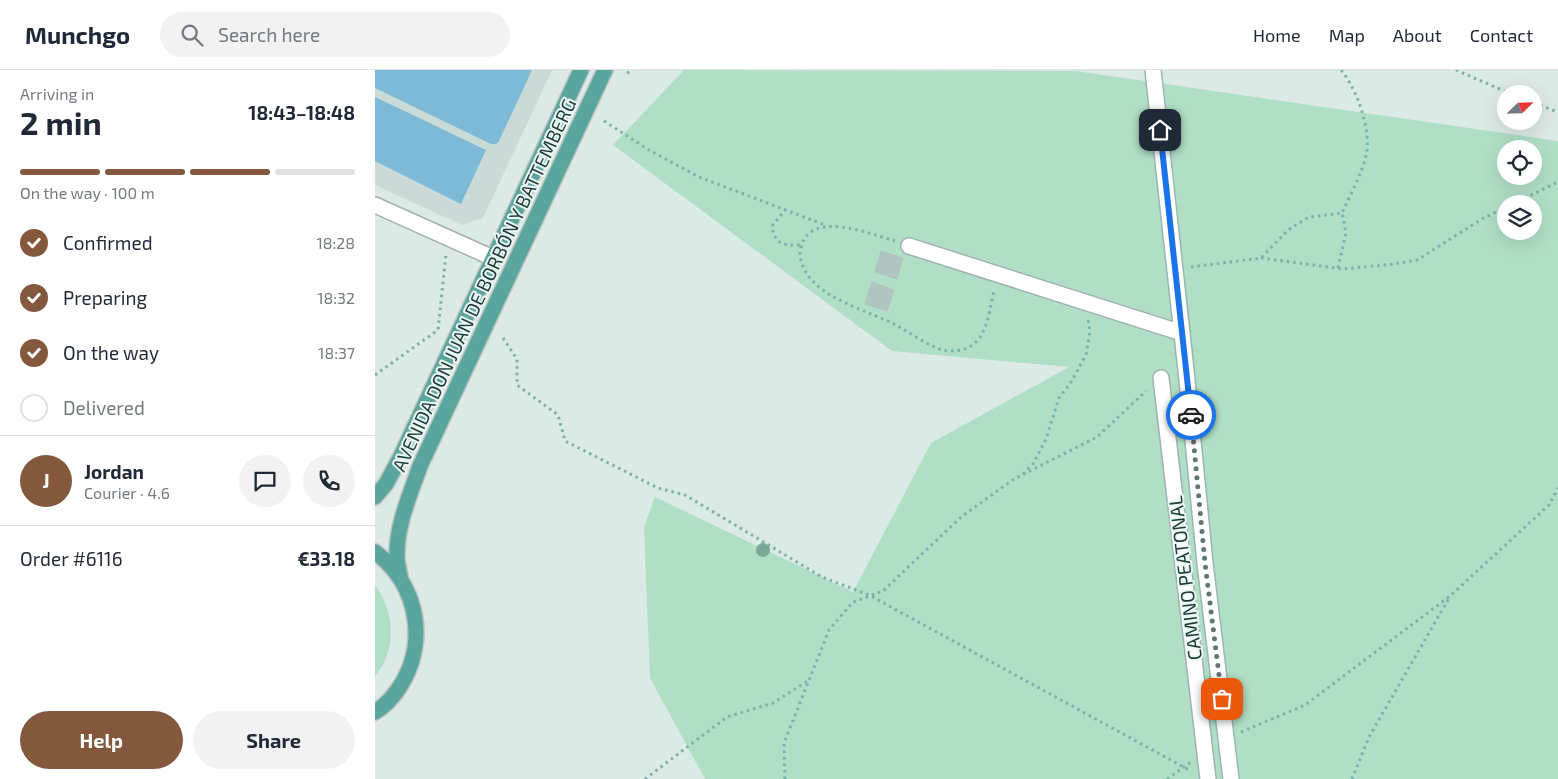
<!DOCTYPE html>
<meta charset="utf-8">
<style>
body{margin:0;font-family:"Exo 2",sans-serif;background:#f2f2f3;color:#1f2937;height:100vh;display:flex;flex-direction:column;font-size:19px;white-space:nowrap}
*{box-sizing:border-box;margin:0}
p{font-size:16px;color:#747a83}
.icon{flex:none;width:28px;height:28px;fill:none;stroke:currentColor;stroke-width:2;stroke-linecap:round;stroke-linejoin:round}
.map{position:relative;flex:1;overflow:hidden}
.sheet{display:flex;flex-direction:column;background:#fff;width:375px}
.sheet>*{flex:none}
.needle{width:32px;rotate:67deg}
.controls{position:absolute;left:1122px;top:15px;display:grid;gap:10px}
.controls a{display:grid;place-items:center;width:45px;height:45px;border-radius:50%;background:#fff;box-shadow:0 5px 20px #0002;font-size:25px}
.pin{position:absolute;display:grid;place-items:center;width:42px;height:42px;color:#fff;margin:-21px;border-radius:10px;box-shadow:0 2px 8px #0006}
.courier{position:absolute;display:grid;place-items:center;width:50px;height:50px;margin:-25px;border:4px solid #1a73e8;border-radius:50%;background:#fff;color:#222;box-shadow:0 1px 6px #0007}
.overview em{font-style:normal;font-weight:700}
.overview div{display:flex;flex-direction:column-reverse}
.overview{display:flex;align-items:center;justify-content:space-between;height:85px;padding:0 20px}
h1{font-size:32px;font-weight:700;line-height:38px}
.bar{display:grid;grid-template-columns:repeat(4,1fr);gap:8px 5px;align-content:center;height:60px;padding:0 20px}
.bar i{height:6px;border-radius:4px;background:#e0e1e3}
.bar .on{background:#84583d}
.bar p{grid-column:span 4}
.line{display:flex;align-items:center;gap:12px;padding:0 20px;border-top:1px solid #e0e1e3}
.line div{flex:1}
.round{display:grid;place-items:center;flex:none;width:52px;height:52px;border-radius:26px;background:#f2f2f3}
ol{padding:0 20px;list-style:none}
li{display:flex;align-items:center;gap:15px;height:55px}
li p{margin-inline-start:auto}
li .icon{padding:5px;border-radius:50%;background:#84583d;color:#fff;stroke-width:4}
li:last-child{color:#747a83}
li i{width:28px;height:28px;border:2px solid #e0e1e3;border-radius:50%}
.action{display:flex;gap:10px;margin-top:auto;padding:10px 20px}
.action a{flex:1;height:58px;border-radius:30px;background:#84583d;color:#fff;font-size:20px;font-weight:700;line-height:58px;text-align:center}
.action a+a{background:#f2f2f3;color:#1f2937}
header{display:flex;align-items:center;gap:30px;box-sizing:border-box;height:70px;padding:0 25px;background:#fff;border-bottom:1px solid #e0e1e3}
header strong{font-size:24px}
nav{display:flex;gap:28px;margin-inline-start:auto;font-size:18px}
.search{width:350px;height:45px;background:#f2f2f3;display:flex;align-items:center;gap:12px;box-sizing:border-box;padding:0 18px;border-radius:28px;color:#747a83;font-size:19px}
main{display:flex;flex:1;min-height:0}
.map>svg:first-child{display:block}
.built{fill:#cadad6}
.green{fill:#b1dfc5;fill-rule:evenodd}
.water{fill:#7cbad7}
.building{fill:#b1c5c0;stroke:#aec4bf}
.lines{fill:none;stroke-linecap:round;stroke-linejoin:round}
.street-casing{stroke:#9fb2ae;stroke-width:18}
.secondary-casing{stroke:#9ab7b1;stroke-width:18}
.primary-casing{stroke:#bbc4c3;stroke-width:18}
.path{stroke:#78b2a9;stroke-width:3;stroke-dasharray:2.5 4;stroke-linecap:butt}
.street{stroke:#fff;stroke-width:15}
.secondary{stroke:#fff;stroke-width:15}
.primary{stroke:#5ba59f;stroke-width:15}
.tree{fill:#76aa94}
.done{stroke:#5f7875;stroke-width:5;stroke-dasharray:0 9}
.route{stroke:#1a73e8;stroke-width:6}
.labels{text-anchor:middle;stroke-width:4;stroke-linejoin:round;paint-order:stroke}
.street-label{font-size:19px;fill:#1c3b38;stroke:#ecf7f3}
</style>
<header>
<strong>Munchgo</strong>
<div class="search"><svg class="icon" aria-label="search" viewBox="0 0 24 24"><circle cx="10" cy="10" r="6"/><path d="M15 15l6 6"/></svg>Search here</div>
<nav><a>Home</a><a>Map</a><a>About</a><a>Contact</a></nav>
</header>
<main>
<section class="sheet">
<div class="overview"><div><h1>2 min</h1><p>Arriving in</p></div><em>18:43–18:48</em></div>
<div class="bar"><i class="on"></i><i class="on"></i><i class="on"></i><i></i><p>On the way · 100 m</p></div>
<ol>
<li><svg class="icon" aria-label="check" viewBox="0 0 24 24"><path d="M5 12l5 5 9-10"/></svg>Confirmed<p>18:28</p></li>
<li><svg class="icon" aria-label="check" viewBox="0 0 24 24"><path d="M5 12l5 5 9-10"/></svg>Preparing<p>18:32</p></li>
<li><svg class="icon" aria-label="check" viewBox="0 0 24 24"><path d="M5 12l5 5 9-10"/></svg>On the way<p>18:37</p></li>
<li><i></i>Delivered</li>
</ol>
<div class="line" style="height:90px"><b class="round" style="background:#84583d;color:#fff">J</b><div><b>Jordan</b><p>Courier · 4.6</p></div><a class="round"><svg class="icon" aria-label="chat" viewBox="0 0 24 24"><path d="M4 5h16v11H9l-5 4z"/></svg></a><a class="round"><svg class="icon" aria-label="phone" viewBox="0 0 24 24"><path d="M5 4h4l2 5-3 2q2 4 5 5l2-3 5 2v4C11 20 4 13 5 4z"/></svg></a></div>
<div class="line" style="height:65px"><div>Order #6116</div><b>€33.18</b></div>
<div class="action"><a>Help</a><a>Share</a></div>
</section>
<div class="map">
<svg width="1183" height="709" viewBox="0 0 1183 709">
<rect width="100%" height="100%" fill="#dceae6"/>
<path class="built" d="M0,0H177L108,148L87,155L0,115Z"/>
<path class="green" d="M309,0L701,1L1183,71V709H330L275,608L269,457L280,427L478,522L556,373L694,297L517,281L238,75ZM1131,79H1159V106H1131ZM1131,134H1159V161H1131Z
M0,515C20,541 22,580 0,606Z"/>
<path class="water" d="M0,0H157L124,71L121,74H116L0,18Z
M0,27L111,80L86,134L0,91Z"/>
<path class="building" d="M506,181L528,188L522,209L500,202Z
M497,212L519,220L512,241L490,234Z"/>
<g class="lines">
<g class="street-casing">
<path id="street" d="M0,135L118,188
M534,176L807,263
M786,308L833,709"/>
</g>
<g class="secondary-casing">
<path id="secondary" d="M778,0L811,300L830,493L856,709"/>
</g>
<g class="primary-casing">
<path id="primary" d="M0,427L11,414L26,386L206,0
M0,482C43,514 54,573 24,618C18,627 10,636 0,642
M25,506C24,500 22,493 22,487C21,456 35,425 45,396L230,0"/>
</g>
<path class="path" d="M1081,0L1136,24
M252,3L258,0
M1159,33L1183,42
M229,51L274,80L324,107L450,155
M1138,134L1183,112
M411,139L397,156C400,176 409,175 426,175
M520,171C495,164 436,139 426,177C423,188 428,199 435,208C455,232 494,241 521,255C532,261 557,278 568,280C577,282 589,281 597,275C613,265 615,237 619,220
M886,188L968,199L1019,194L1042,190L1107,149L1131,137
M816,197L886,188L913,160L934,147L967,143C975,125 986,106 991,86C997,61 982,19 966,0
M963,198L971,163L967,143
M128,268L142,289V315L183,345L190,371L283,418L310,425L447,507L494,525L816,701
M0,305L63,260L71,184
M648,404L658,394L671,369L684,328L696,312L711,285L715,261L713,249
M866,662L930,635L1075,526L1174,435L1183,418
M270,709L352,647L398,633L434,610
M410,709L409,673L454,560L478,532L508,521L586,447L639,409L722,367L771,321
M792,709L816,692
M977,709L994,667L1074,528"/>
<use href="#street" class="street"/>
<use href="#secondary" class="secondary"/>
<use href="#primary" class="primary"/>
</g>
<circle class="tree" cx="388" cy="480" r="7"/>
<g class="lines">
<path class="done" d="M816,345L830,493L847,629"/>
<path class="route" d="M785,60L816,345"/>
</g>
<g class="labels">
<g class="street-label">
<text transform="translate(109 215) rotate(-65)" y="7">AVENIDA DON JUAN DE BORBÓN Y BATTEMBERG</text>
<text transform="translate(810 508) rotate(-97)" y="7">CAMINO PEATONAL</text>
</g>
</g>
</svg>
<div class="controls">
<a><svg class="needle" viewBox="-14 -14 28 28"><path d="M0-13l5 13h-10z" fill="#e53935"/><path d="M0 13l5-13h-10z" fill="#747a83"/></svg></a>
<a><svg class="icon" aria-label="locate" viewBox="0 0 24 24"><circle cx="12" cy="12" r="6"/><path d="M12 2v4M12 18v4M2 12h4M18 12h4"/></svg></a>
<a><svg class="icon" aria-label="layers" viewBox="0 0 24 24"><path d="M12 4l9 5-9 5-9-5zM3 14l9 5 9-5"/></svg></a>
</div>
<div class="pin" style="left:847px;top:629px;background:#ea580c"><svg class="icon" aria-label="bag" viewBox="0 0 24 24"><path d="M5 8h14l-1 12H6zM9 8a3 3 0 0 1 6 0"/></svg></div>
<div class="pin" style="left:785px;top:60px;background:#1f2937"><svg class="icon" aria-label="home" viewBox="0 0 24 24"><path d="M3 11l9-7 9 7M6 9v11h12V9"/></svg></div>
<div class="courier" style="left:816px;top:345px"><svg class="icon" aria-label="car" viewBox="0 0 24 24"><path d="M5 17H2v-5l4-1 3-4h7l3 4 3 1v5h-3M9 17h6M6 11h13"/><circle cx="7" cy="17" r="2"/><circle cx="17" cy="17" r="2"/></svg></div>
</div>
</main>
